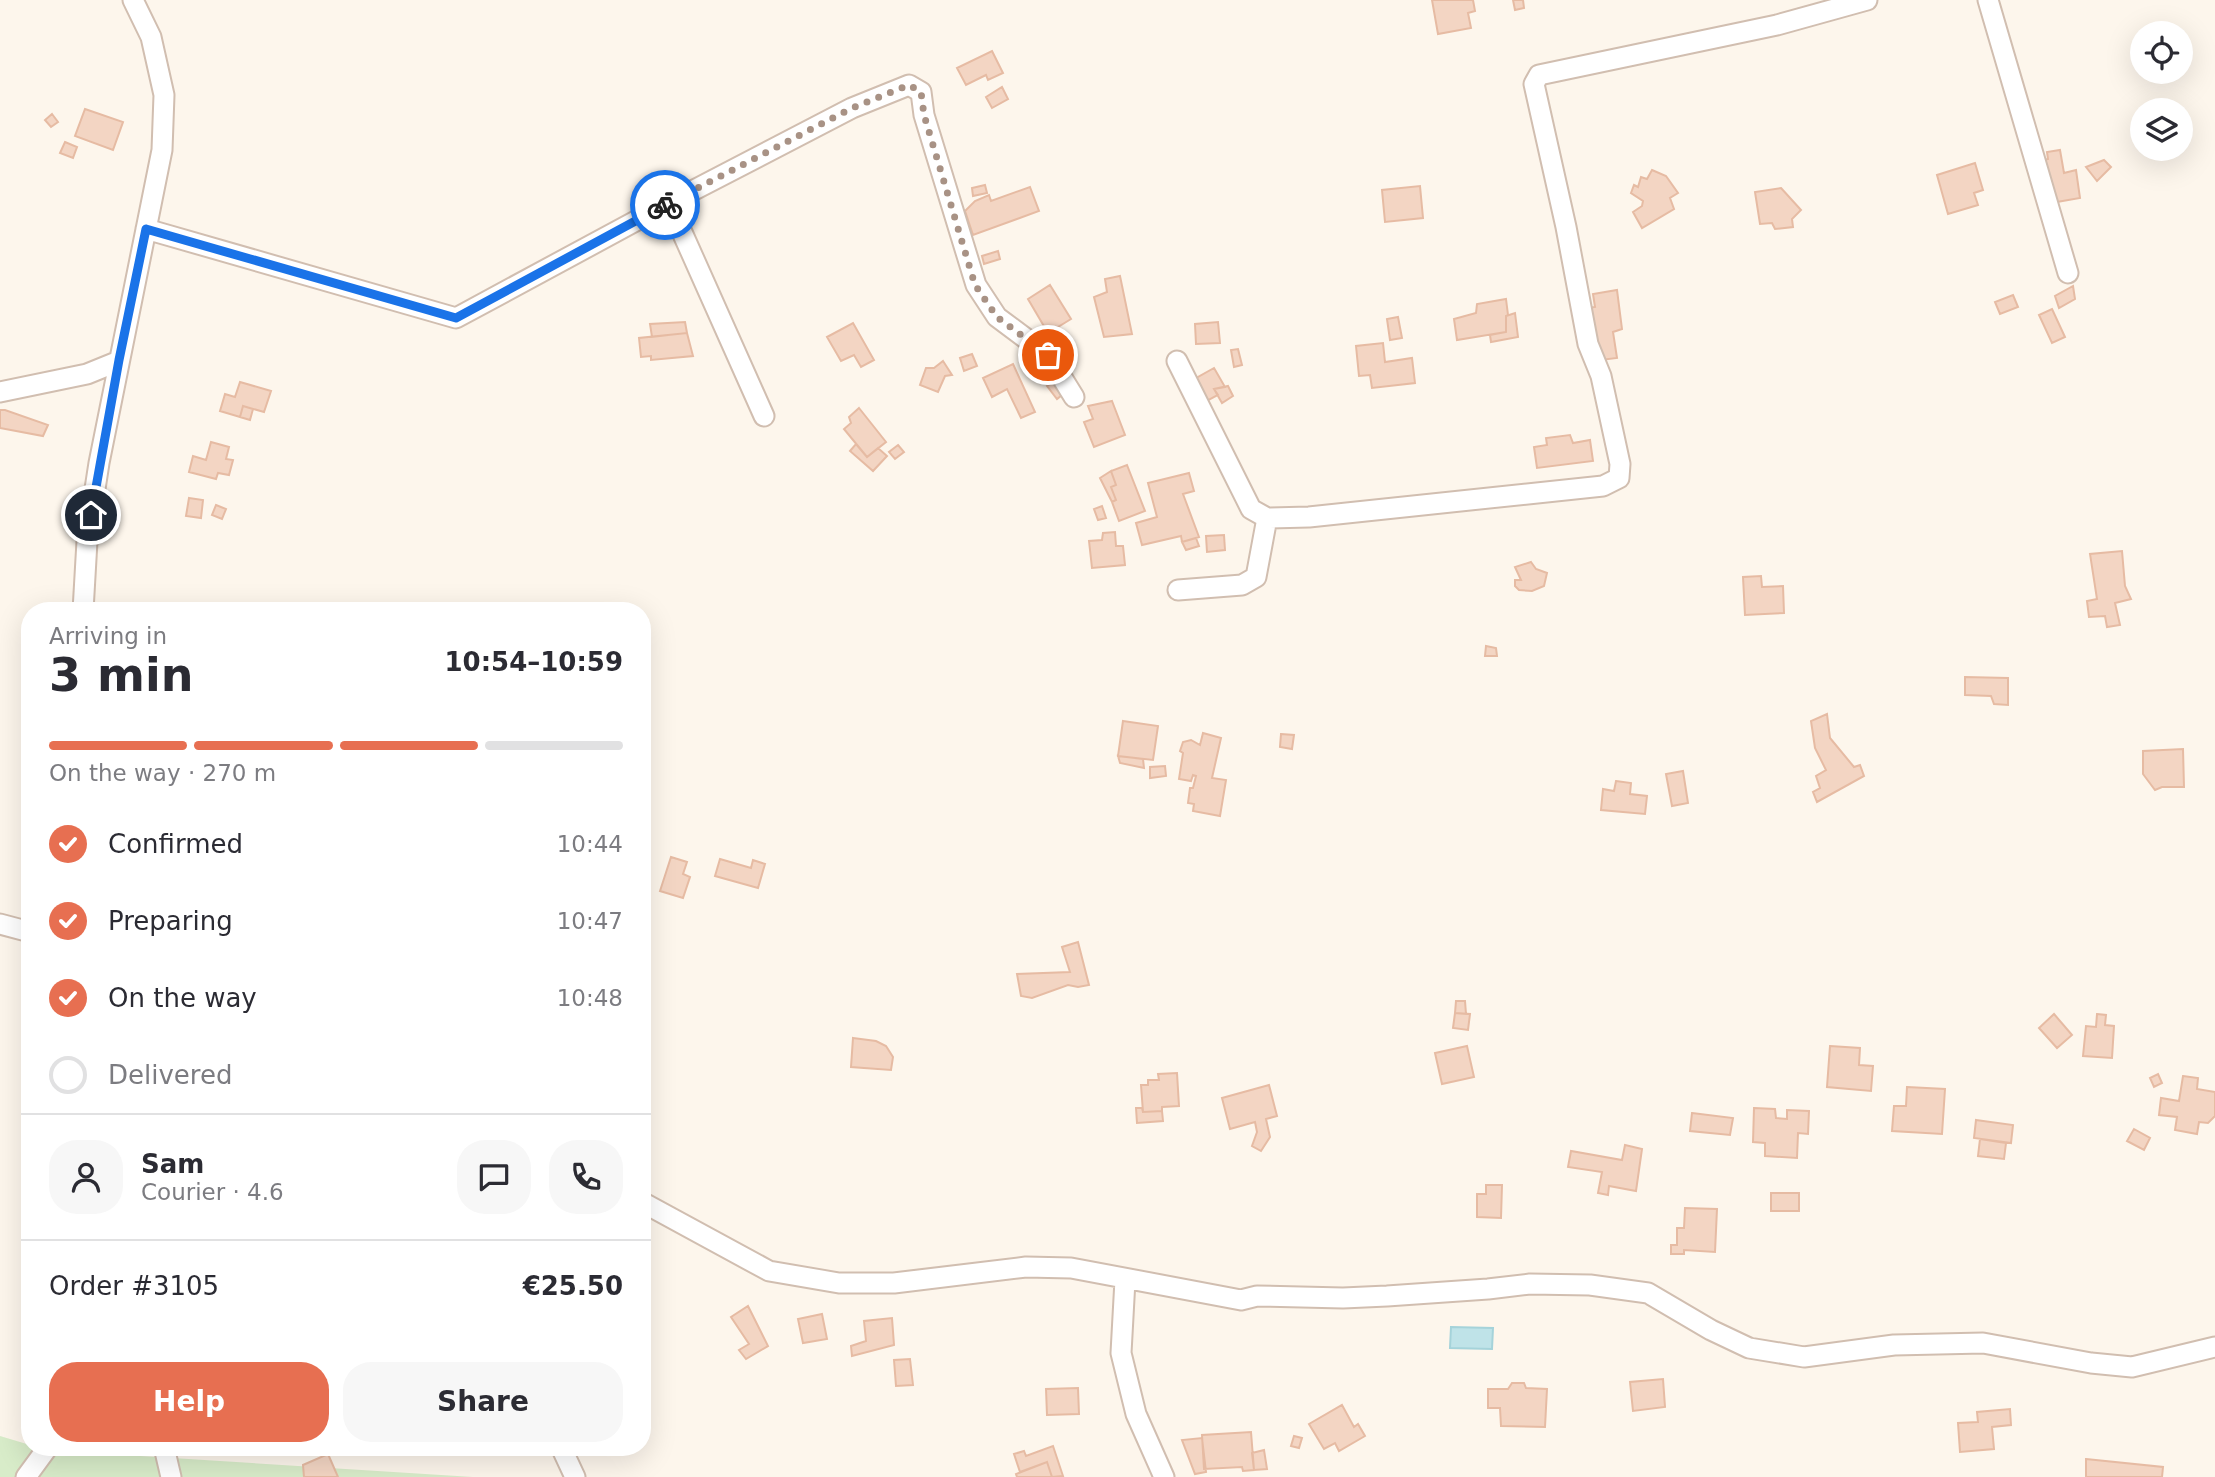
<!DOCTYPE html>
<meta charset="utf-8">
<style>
body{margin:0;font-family:"DejaVu Sans",sans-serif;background:#f7f7f7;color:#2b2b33;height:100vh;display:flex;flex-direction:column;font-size:26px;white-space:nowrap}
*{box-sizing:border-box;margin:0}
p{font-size:23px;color:#7c7c81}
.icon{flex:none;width:38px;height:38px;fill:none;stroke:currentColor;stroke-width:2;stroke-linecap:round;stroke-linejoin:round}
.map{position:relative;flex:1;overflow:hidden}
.sheet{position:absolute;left:21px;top:602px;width:630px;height:854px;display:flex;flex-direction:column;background:#fff;border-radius:28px;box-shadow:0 7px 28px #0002}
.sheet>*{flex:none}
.controls{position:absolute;left:2130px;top:21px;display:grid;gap:14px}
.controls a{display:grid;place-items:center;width:63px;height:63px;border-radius:50%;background:#fff;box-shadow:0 7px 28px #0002;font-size:35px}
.pin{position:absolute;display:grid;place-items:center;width:60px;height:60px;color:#fff;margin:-30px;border:4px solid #fff;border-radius:50%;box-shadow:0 2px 7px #0007}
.courier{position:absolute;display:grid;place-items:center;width:70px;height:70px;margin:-35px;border:5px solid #1a73e8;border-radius:50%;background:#fff;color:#222;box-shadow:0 2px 9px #0007}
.overview em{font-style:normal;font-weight:700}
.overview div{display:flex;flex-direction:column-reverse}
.overview{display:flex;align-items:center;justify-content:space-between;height:119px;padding:0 28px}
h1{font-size:46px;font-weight:700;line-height:52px}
.bar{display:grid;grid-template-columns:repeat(4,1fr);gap:10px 7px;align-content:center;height:84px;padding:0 28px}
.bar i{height:9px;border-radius:5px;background:#e1e1e2}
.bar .selected{background:#e76f51}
.bar p{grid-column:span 4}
.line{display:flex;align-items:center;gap:18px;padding:0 28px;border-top:2px solid #e1e1e2}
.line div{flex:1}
.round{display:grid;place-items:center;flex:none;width:74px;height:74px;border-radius:28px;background:#f7f7f7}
ol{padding:0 28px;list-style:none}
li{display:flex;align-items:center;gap:21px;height:77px}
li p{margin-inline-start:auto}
li .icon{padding:7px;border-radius:50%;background:#e76f51;color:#fff;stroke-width:4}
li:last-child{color:#7c7c81}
li i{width:38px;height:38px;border:4px solid #e1e1e2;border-radius:50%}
.action{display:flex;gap:14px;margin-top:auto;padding:14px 28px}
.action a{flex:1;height:80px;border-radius:28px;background:#e76f51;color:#fff;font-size:28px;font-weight:700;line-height:80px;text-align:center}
.action a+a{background:#f7f7f7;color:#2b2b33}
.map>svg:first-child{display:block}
.green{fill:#d8ecc9}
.water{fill:#bfe3e8;stroke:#a5d3da;stroke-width:2}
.building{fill:#f3d5c3;stroke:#e6bba3;stroke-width:2}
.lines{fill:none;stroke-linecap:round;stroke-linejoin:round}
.minor-casing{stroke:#d1beb0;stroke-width:23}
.minor{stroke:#fff;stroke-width:19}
.done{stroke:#a89285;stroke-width:7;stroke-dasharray:0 12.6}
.route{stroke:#1a73e8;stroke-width:9}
</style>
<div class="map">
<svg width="2215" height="1477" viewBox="0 0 2215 1477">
<rect width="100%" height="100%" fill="#fdf6ec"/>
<path class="green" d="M0,1436L30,1445V1447L45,1450L473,1477H0Z"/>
<path class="water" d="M1451,1327L1493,1328L1492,1349L1450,1348Z"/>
<path class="building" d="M1432,0H1473L1475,11L1468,13L1471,28L1438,34Z
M1513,0H1523L1524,8L1515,10Z
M992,51L1003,73L988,80L986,75L966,85L957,68Z
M1002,87L1008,99L992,108L986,97Z
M85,109L123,122L113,150L75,136Z
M52,114L58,122L51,127L45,120Z
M65,142L77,147L73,158L60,153Z
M2060,150L2064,173L2076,170L2080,198L2051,203L2044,160L2048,159L2047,152Z
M2104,160L2111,167L2097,181L2086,167Z
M1975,163L1983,190L1974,193L1978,205L1948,214L1937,175Z
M1652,170L1666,176L1678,193L1670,198L1674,209L1642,228L1633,212L1642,206L1643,201L1631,193L1634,185L1638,187L1641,177L1647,179Z
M985,185L987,193L973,196L972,188Z
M1420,186L1423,218L1385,222L1382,190Z
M1030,187L1039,211L973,235L965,211L975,201L989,195L991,201Z
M1781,188L1801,210L1792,219L1793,227L1775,229L1772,223L1760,224L1755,192Z
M998,251L1000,259L984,264L982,256Z
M1120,276L1132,334L1104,337L1094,297L1107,292L1105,279Z
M1050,285L1071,319L1048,333L1028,299Z
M2073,286L2075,299L2059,308L2055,296Z
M1617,290L1622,329L1613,332L1617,358L1601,360L1587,308L1595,307L1593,294Z
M2013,295L2018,307L2000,314L1995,302Z
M1506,299L1508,315L1506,316V332L1457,340L1454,319L1476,313L1477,304Z
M2052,309L2065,337L2052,343L2039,315Z
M1515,313L1518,337L1491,342L1490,335L1506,332V316Z
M1398,317L1402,338L1390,340L1387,319Z
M685,322L687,333L652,337L650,324Z
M1218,322L1220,343L1196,344L1195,324Z
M853,323L874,360L861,367L854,355L841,361L827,337Z
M687,333L693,356L651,360V356L641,357L639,338Z
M1383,343L1385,362L1412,358L1415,383L1372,388L1370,375L1359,376L1356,346Z
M1238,349L1242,365L1234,367L1231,350Z
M972,354L977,366L964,371L960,358Z
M943,361L952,375L945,376L938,392L920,385L926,368H934Z
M1013,364L1035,412L1021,418L1007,389L992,397L983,378Z
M1214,368L1225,387L1214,389L1218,395L1203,403L1191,381Z
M1057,379L1067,391L1057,399L1047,386Z
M240,382L271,391L264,412L243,406L240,417L220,411L225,394L235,397Z
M1228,386L1233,396L1222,403L1214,389Z
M1112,401L1125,435L1094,447L1084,422L1093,419L1088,406Z
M243,406L253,409L250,420L240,417Z
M859,408L886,442L867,457L844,429L851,423L849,417Z
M0,410H5L48,425L43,436L0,428Z
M1570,435L1573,443L1590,440L1593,461L1537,468L1534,447L1547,445L1546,438Z
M211,442L229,447L226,459L233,460L229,475L218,473L216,479L189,472L193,456L206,460Z
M856,444L867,457L878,448L887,456L873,471L850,451Z
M898,445L904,452L895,459L889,452Z
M1127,465L1145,511L1119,521L1112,502L1116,500L1111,487L1116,485L1111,471Z
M1111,471L1116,485L1111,487L1116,500L1112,502L1100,478Z
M1189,473L1194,491L1183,494L1199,537L1182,542L1181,536L1142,545L1136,523L1157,517L1148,483Z
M189,498L203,500L201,518L186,516Z
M216,505L226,509L222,519L212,515Z
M1102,506L1106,518L1098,520L1094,509Z
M1115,532L1116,546H1123L1125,565L1092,568L1089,541L1102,540L1103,533Z
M1224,535L1225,550L1207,552L1206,536Z
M1196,538L1199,546L1186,550L1182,542Z
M2122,551L2125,586L2131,599L2115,603L2120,625L2107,627L2105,616L2089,617L2087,601L2097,599L2090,554Z
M1531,562L1536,569L1547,573L1544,586L1532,591L1519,590L1515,586V580H1521L1515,567Z
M1761,576L1762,587L1783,586L1784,613L1745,615L1743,577Z
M1486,646L1496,648L1497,656H1485Z
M1965,677L2008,678V705L1994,704L1991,696L1965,695Z
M1827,714L1830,738L1854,767L1860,765L1864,776L1817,802L1813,792L1820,788L1816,776L1826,770L1815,748L1811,721Z
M1123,721L1158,726L1153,760L1118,756Z
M1203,733L1221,738L1212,778L1226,780L1220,816L1193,811L1194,804L1188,803L1190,788H1193L1196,776L1193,775L1191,781L1179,779L1183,753L1180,751L1183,742L1191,740L1200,745Z
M1281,734L1294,735L1292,749L1280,747Z
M2183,749L2184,787H2162L2155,790L2143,774V751Z
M1118,756L1143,759L1144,768L1120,763Z
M1165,766L1166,776L1150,778V767Z
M1683,771L1688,803L1672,806L1666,774Z
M1616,781L1631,783L1630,794L1647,796L1645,814L1601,810L1603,789L1614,791Z
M671,857L687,862L683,874L690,877L683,898L660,891Z
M720,859L751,868L753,860L765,864L758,888L715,876Z
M1078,942L1089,985L1078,987L1068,985L1032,998L1021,996L1017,974L1070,972L1062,947Z
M1456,1001H1465L1466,1014L1455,1013Z
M1455,1013L1470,1014L1468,1030L1453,1028Z
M2054,1014L2072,1035L2057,1048L2039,1028Z
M2097,1014L2106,1015L2105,1025L2114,1026L2112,1058L2083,1056L2086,1026L2096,1027Z
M853,1038L876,1041L886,1046L893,1057L891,1070L851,1067Z
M1467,1046L1474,1077L1442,1084L1435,1053Z
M1830,1046L1860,1048L1859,1065L1873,1066L1871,1091L1827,1087Z
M1177,1073L1179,1106L1162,1107V1111L1143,1112L1141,1085H1148V1080H1159L1158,1074Z
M2158,1074L2162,1083L2154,1087L2150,1078Z
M2183,1076L2198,1078L2197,1089L2215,1092V1116L2208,1123L2199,1122L2197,1134L2175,1130L2177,1117L2159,1115L2161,1098L2179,1101Z
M1269,1085L1277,1116L1266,1119L1270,1137L1261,1151L1252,1146L1257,1132L1255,1122L1230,1129L1222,1098Z
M1907,1087L1945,1089L1942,1134L1892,1131L1894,1106H1906Z
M1136,1108H1142L1143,1112L1162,1111L1163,1121L1137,1123Z
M1754,1108L1775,1109L1776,1118L1787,1119V1110L1809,1111L1808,1134L1798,1133L1797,1158L1765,1156V1143L1753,1142Z
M1692,1113L1733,1118L1730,1135L1690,1131Z
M1976,1120L2013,1125L2011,1143L1974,1138Z
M2134,1129L2150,1138L2144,1150L2127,1141Z
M1980,1139L2006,1143L2004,1159L1978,1156Z
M1625,1145L1642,1149L1636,1191L1609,1186L1608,1195L1598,1193L1602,1172L1568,1167L1571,1151L1622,1160Z
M1486,1185H1502L1501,1218L1477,1217V1194H1486Z
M1771,1193H1799V1211H1771Z
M1685,1208L1717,1209L1715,1252L1684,1250V1254H1671V1245H1677V1228H1684Z
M748,1306L768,1346L746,1359L739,1350L749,1344L731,1317Z
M822,1314L827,1339L803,1343L798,1319Z
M892,1318L894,1345L852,1356L851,1346L866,1341L864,1321Z
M910,1359L913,1385L896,1386L894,1360Z
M1663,1379L1665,1407L1633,1411L1630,1382Z
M1512,1383H1524L1526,1388L1547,1389L1545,1427L1501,1426L1500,1408H1488V1389H1508Z
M1078,1388L1079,1414L1047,1415L1046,1389Z
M1342,1405L1354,1427L1358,1424L1365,1436L1339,1451L1335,1443L1324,1449L1309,1424Z
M2010,1409L2011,1425L1992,1427L1994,1449L1960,1452L1958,1423L1978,1422L1977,1412Z
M1251,1432L1254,1470L1243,1471L1242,1467L1204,1469L1202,1435Z
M1294,1436L1302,1438L1299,1448L1291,1446Z
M1202,1438L1206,1472L1195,1474L1182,1440Z
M1053,1446L1063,1476L1052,1477L1047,1462L1020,1472L1014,1454L1024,1451L1026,1456Z
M1264,1450L1267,1469L1254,1470L1252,1453Z
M328,1454L338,1477H304L303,1465Z
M2086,1459L2163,1467L2162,1477H2086Z
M1047,1462L1052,1477H1017L1016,1474Z"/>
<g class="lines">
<g class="minor-casing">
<path id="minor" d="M1988,0L2068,273
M669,203L764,416
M146,229L456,318L669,203L852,108L909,85L921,92L924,115L976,285L997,317L1048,355L1074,397
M1177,361L1251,509L1267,518L1309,517L1603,486L1619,478L1620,464L1601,376L1588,344L1566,227L1534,84L1539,75L1777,25L1867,0
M0,392L87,374L119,361
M1178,590L1242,585L1256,577L1267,518
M83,611L87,541L99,463L162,150L164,95L151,37L133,0
M0,924L30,932
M642,1202L769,1271L839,1283H894L1026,1267L1071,1268L1241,1300L1257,1296L1343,1298L1387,1296L1488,1289L1530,1284L1590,1285L1648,1293L1711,1330L1749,1348L1804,1357L1894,1345L1983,1343L2091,1363L2132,1367L2215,1347
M1125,1280L1121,1353L1136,1414L1164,1477
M164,1447L171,1477
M561,1447L575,1477
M26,1477L48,1447"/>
</g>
<use href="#minor" class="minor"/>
</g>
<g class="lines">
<path class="done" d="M665,205L852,108L909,85L921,92L924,115L975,285L997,317L1048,355"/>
<path class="route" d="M91,515L119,360L146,229L456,318L665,205"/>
</g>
</svg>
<div class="controls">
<a><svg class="icon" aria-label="locate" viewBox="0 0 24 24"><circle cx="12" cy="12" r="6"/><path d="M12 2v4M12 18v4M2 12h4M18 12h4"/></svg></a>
<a><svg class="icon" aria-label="layers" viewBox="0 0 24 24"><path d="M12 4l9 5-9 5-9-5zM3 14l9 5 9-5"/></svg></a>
</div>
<div class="pin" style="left:1048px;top:355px;background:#ea580c"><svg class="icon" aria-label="bag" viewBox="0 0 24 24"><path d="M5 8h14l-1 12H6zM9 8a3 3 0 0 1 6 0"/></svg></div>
<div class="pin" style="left:91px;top:515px;background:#1f2937"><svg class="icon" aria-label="home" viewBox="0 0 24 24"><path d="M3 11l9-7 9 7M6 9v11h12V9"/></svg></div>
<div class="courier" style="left:665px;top:205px"><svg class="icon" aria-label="bike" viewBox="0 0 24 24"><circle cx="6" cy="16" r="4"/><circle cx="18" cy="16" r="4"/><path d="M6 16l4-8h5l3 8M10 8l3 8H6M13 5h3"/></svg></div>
<section class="sheet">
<div class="overview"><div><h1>3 min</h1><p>Arriving in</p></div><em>10:54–10:59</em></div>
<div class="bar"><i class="selected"></i><i class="selected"></i><i class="selected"></i><i></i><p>On the way · 270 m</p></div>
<ol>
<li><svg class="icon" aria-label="check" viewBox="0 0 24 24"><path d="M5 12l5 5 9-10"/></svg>Confirmed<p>10:44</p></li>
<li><svg class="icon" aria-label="check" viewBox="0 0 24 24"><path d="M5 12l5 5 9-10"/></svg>Preparing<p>10:47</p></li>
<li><svg class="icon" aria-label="check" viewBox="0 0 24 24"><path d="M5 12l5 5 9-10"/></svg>On the way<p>10:48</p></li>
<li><i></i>Delivered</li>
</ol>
<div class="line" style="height:126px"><a class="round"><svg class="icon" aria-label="person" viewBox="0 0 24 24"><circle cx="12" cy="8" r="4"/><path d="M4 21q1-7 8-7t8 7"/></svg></a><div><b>Sam</b><p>Courier · 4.6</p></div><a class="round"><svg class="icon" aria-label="chat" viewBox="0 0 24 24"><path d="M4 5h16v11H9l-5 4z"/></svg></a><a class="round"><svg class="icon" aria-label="phone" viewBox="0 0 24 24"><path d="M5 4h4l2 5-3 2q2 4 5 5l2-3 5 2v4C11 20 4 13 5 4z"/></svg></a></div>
<div class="line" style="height:91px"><div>Order #3105</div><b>€25.50</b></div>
<div class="action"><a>Help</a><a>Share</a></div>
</section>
</div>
